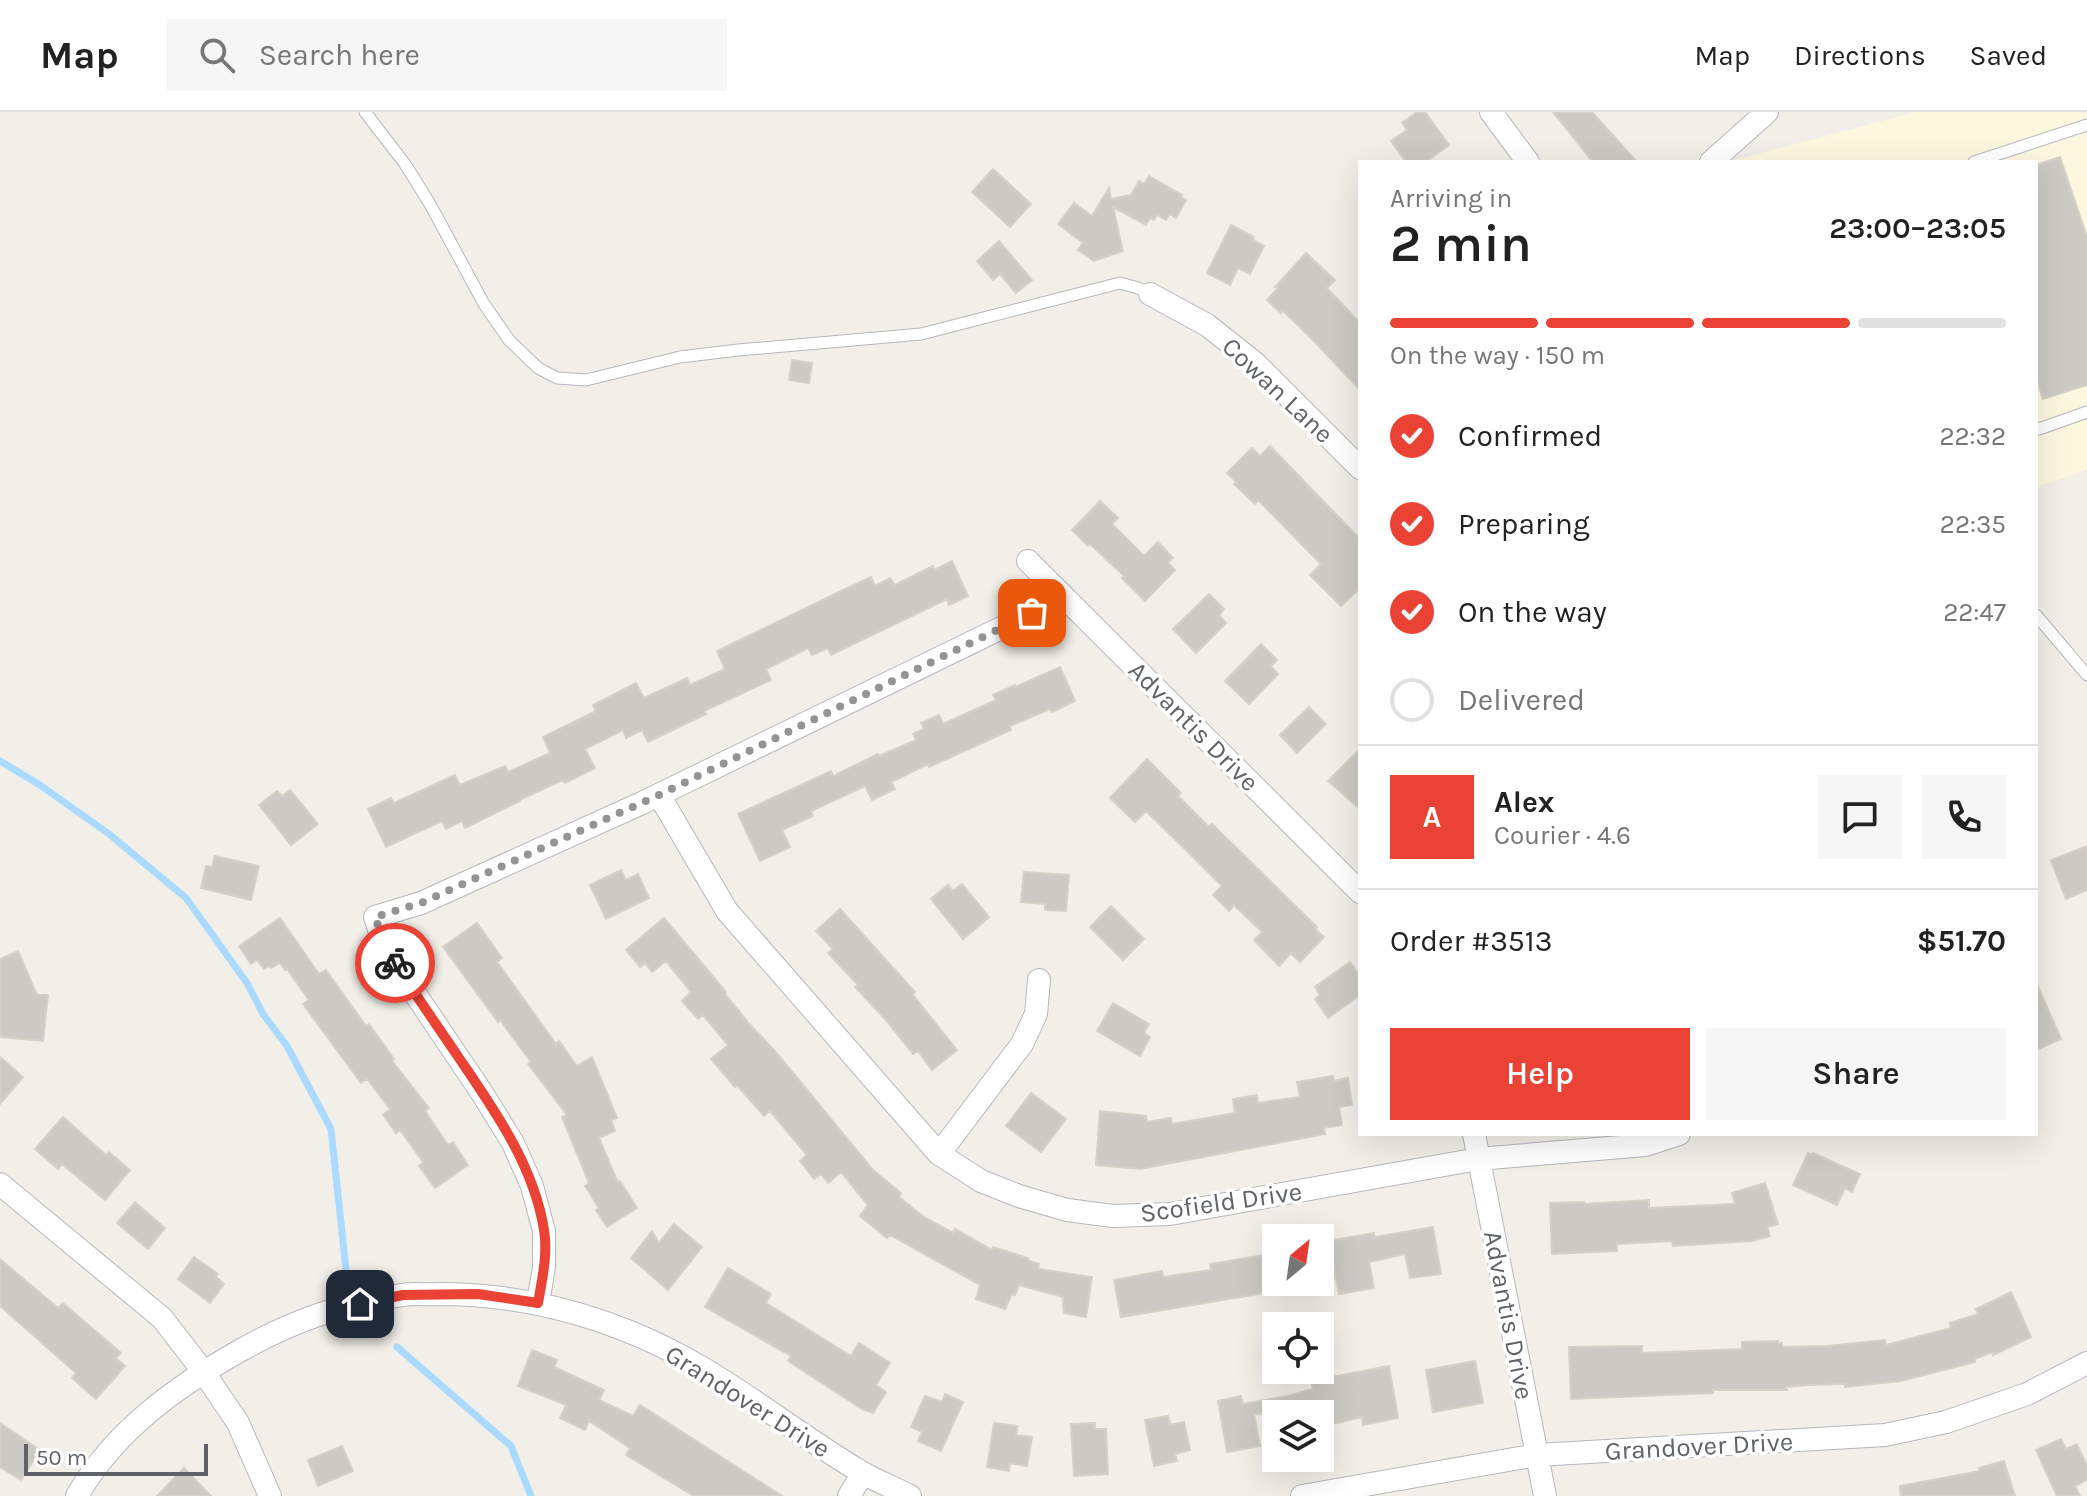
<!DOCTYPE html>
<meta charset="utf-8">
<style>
body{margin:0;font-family:Karla,sans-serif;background:#f6f6f6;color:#222;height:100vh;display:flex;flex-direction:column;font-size:30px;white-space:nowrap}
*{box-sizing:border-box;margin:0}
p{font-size:26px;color:#767676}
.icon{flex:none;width:44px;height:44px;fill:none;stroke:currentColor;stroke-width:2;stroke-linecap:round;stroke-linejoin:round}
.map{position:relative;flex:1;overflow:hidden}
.drawer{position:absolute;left:1358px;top:48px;width:680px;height:976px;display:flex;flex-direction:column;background:#fff;border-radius:0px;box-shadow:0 8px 32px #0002}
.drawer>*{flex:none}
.needle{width:52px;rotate:29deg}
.controls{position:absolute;left:1262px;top:1112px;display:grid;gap:16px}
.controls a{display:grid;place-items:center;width:72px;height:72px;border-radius:0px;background:#fff;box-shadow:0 8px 32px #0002;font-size:40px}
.scale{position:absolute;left:24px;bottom:20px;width:184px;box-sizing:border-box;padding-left:8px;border:4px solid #5f6368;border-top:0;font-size:22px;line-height:28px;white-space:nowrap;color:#5f6368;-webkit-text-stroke:6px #fff;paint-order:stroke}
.pin{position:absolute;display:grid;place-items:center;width:68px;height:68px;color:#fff;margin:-34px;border-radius:16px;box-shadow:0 4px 12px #0006}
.courier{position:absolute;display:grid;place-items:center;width:80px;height:80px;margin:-40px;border:6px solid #ea4335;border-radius:50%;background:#fff;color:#222;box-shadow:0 2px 10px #0007}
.headline em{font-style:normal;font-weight:600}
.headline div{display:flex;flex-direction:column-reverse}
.headline{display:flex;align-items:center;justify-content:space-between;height:136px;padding:0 32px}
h1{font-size:52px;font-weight:600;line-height:60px}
.bar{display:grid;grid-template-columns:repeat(4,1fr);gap:12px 8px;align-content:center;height:96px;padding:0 32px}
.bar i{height:10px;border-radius:6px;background:#e0e0e0}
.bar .current{background:#ea4335}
.bar p{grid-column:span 4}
.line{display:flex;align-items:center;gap:20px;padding:0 32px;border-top:2px solid #e0e0e0}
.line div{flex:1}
.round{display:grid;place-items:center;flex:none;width:84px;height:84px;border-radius:0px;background:#f6f6f6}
ol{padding:0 32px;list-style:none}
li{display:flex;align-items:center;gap:24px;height:88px}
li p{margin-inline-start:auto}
li .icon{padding:8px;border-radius:50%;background:#ea4335;color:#fff;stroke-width:4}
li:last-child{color:#767676}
li i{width:44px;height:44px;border:4px solid #e0e0e0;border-radius:50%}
.primary-button{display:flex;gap:16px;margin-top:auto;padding:16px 32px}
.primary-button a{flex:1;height:92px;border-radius:0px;background:#ea4335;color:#fff;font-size:32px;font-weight:600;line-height:92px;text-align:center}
.primary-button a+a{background:#f6f6f6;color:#222}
header{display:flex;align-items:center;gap:48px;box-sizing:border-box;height:112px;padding:0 40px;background:#fff;border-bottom:2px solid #e0e0e0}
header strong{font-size:38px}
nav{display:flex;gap:44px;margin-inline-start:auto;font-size:28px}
.search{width:560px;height:72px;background:#f6f6f6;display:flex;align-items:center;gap:20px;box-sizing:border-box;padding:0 28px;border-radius:0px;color:#767676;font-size:30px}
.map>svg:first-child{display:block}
.commercial{fill:#fef7e0}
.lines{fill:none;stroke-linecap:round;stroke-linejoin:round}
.stream{stroke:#aadaff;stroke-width:7}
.building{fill:#cccac5;stroke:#d6d1c6;stroke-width:2}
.lane-casing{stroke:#b5b8bc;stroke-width:13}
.street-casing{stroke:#b5b8bc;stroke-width:24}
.lane{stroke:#fff;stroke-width:11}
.street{stroke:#fff;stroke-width:22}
.done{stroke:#929495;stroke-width:8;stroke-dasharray:0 14.4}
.route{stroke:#ea4335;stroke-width:10}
.labels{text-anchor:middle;stroke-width:7;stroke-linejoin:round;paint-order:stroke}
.street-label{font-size:26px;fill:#5f6368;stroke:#fff}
</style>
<header>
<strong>Map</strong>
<div class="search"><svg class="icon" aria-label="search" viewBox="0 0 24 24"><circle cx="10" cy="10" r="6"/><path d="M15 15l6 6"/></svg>Search here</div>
<nav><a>Map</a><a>Directions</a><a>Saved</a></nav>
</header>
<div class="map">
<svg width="2087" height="1384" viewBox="0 0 2087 1384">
<rect width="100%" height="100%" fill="#f1efe8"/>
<path class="commercial" d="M1915,0H2087V358L2036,375V50H1728Z"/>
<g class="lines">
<path class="stream" d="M0,649L40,673L109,722L186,786L247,871L263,902L287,934L331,1017L346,1158
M397,1235L511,1334L531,1384"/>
</g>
<path class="building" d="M1417,0H1425L1449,33L1426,50H1406L1391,29L1407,18L1402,11Z
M1553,0H1592L1637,50H1593Z
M2060,45L2087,125V273L2043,287L2036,266V53Z
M993,57L1031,92L1010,115L972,80Z
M1149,64L1182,83L1181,85L1186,88L1176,106L1170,102L1166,108L1157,103L1154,108L1150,106L1146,113L1113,95L1123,139L1094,149L1078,138L1083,131L1058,112L1074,91L1092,104L1109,76L1111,87L1131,83L1139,69L1144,72Z
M1231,113L1254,125L1253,128L1264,134L1250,162L1238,156L1230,173L1207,161Z
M999,129L1032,168L1016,181L1000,162L993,168L977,149Z
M1306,141L1335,168L1327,176L1360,211V278L1310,225L1283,199L1281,201L1267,188L1278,176L1275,175Z
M792,248L812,251L809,271L789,268Z
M1270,334L1360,427V476L1341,494L1310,463L1321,452L1258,388L1255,392L1234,372L1236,370L1227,361L1252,336L1260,344Z
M1100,389L1118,406L1112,412L1144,444L1158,430L1173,446L1168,451L1175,458L1145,489L1122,466L1124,464L1090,432L1088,434L1072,418Z
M952,449L968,484L949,493L947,487L831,543L828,536L812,543L808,536L766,557L771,568L704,599L706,602L648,630L642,618L626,626L623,618L585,637L595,656L565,671L563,668L519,688L520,689L465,716L462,709L446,717L442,709L386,735L368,697L391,686L394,691L455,663L460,673L505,654L508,660L550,641L543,625L596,599L593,593L636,571L644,586L687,566L690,573L725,557L717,539L839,480L871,465L875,474L890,466L895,473L933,454L934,458Z
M1209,482L1224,497L1219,503L1226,511L1196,541L1173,517Z
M1261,532L1277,548L1271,554L1278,562L1249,592L1225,569Z
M1060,555L1075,589L1052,600L1050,597L1010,614L1011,618L929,655L928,652L891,670L895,677L872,688L865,674L811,699L813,704L782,718L790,735L760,749L738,702L831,659L833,664L878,642L879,644L916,628L913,622L924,617L921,611L939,603L943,612L996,588L993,583L1015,573V575Z
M1309,595L1326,612L1297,641L1280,623Z
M1360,637V697L1328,669Z
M1147,647L1181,681L1178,684L1209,715L1212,712L1317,815L1315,817L1324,825L1300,850L1291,841L1279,854L1254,828L1262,820L1234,793L1229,799L1213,783L1222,774L1188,740L1146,699L1135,710L1110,686Z
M290,678L318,712L291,733L259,693L277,679L282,684Z
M2087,734V778L2066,787L2051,748Z
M215,744L259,754L251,788L201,776L206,754L212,755Z
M621,758L626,768L638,762L649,786L606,807L590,773Z
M1024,760L1069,763L1066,799L1045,798V792L1021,790Z
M962,772L989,805L963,827L931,787L948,773L953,779Z
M1111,794L1144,827L1123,848L1090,815Z
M840,797L915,880L913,883L957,938L932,958L918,939L913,942L885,907L855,875L858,873L828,841L833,837L816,819Z
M280,806L319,862L326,858L366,914L369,912L394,947L392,949L429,996L425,999L448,1033L453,1030L468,1053L435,1076L419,1054L423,1050L400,1018L396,1021L383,1003L390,997L367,967L361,971L303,892L309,888L287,857L285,858L280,851L271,856L269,854L264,857L257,848L251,852L239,834Z
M664,806L726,880L725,882L750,913L775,939L873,1058L901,1081L899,1085L924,1105L953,1121L955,1117L992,1138L993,1135L1028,1146L1027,1148L1039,1152L1038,1157L1092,1165L1086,1205L1064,1201L1063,1185L1019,1173L1015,1183L1012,1182L1005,1197L976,1187L980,1173L890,1123L887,1126L860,1104L868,1093L841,1060L828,1071L821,1062L814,1067L800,1049L807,1043L770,999L764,1004L737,973L735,975L711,947L728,933L703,903L698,907L682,889L691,880L666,849L652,860L645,851L640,855L626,838Z
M477,811L502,846L497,850L556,932L559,929L577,954L592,945L617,1006L611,1008L615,1019L599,1026L618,1071L620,1069L637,1096L607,1115L596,1098L599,1096L585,1074L589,1071L562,1005L567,1003L528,952L531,950L500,908L498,910L443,835Z
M18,839L37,883H48L43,929L0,925V847Z
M1350,850L1360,864V883L1328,906L1315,887L1320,883L1315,875Z
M2036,870L2061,927L2036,938Z
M1113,891L1149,912L1144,921L1150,925L1140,944L1097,919Z
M0,945L23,965L0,992Z
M1333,964L1334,969L1348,966L1352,993L1339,995L1342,1013L1324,1016L1325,1022L1140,1057L1096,1053L1100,999L1146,1004L1147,1010L1171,1006L1172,1012L1235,1001L1233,987L1257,983L1258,991L1300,985L1297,970Z
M1031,981L1066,1007L1041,1040L1006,1014Z
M63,1005L106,1043L109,1040L130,1058L105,1088L62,1052L58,1057L35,1037Z
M1808,1041L1812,1043L1813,1041L1860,1062L1852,1080L1845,1076L1837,1093L1793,1073Z
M1765,1071L1778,1112L1767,1115L1770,1124L1752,1129L1673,1134L1672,1129L1617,1132V1139L1552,1142L1550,1091L1584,1090V1092L1649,1088V1096L1735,1092L1732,1081Z
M135,1090L165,1116L148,1137L117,1111Z
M674,1112L702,1135L668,1178L631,1146L652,1119L659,1131Z
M1433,1115L1441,1162L1410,1166L1405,1142L1369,1150L1374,1176L1339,1182L1328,1129L1374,1121L1375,1125Z
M1276,1141V1179L1121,1205L1114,1168L1162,1159L1163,1165L1211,1158L1210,1152Z
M194,1145L218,1162L216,1165L224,1172L210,1191L178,1167Z
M0,1147L58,1196L63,1191L121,1241L116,1246L125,1254L96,1287L72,1266L76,1261L0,1194Z
M728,1156L771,1182L766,1191L851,1244L859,1231L890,1251L876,1273L886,1280L873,1301L862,1297L788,1249L791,1244L705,1195Z
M2011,1180L2031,1225L1993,1243L1992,1240L1975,1247V1250L1901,1269L1845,1275V1272L1807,1273L1786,1275L1787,1278H1713V1281L1571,1287L1569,1235L1642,1234V1241L1742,1237V1230L1778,1229V1231H1782V1235L1827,1234L1885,1228L1886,1233L1951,1216L1950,1211L1978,1202L1976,1197Z
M532,1238L557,1248L554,1255L604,1278L599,1288L633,1304L640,1293L782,1384H694L626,1343L630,1336L589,1309L585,1318L560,1306L566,1293L518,1274Z
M1475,1249L1483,1291L1433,1300L1426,1258Z
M1389,1254L1398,1306L1363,1313L1362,1305L1320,1315V1302H1254L1260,1334L1227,1340L1218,1289L1241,1284L1243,1292L1288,1284L1313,1277L1311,1269Z
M945,1282L963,1290L941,1339L918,1329L922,1320L911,1315L925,1284L942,1290Z
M1168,1304L1170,1313L1184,1310L1190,1338L1175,1342L1177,1349L1154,1354L1145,1308Z
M0,1311L40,1338L21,1368L0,1355Z
M994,1311L1017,1314L1016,1323L1032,1325L1027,1354L1010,1351L1009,1359L987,1355Z
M1095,1311V1317H1106L1108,1362L1074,1364L1071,1312Z
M2061,1327L2066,1337L2077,1332L2087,1354V1368L2075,1374L2080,1384H2057L2036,1338Z
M342,1334L353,1359L318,1374L308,1348Z
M2004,1349L2015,1384H1901L1900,1374L1980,1359L1979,1356Z
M184,1356L211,1384H157Z"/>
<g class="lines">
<g class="lane-casing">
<path id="lane" d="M365,0L405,52L430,92L484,192L509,228L538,256L557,266L586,268L680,245L738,238L921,222L1120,171L1138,176L1150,182
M1974,50L2087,13
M2036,316L2039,317L2087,300
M2036,503L2087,563"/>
</g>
<g class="street-casing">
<path id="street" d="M1491,0L1528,50
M1711,50L1767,0
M1150,182L1207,213L1255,251L1360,356
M1028,449L1360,780
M659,683L727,799L939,1042L981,1069L1019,1084L1067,1098L1113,1104L1170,1102L1478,1047L1645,1033L1679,1022
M1474,1022L1545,1384
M939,1042L1022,932L1036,902L1039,868
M0,1072L162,1206L203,1259L238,1311L270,1384
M538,1191L544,1155V1119L532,1074L513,1031L482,981L387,840L375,805L421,791L642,691L1032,501L1060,482
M77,1384C114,1319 178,1273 243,1237C291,1210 348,1189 403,1183C414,1181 427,1183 439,1182C532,1182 624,1209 704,1257C758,1289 807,1328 861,1360C877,1369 894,1376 910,1384
M849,1384L863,1361
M1302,1384L1537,1343L1885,1323L1946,1310L2027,1282L2087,1251"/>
</g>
<use href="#lane" class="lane"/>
<use href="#street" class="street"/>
</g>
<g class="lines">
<path class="done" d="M395,851L387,840L375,805L421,791L659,683L1032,501"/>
<path class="route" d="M360,1192L403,1183L478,1182L538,1191C542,1168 548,1142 544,1118C534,1053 493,996 457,943C436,912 415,882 395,851"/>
</g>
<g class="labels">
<g class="street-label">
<text transform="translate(1278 278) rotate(43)" y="9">Cowan Lane</text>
<text transform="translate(1194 614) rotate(45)" y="9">Advantis Drive</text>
<text transform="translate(1221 1090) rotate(-8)" y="9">Scofield Drive</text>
<text transform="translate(1509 1203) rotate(79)" y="9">Advantis Drive</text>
<text transform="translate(748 1289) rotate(32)" y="9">Grandover Drive</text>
<text transform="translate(1699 1334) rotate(-3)" y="9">Grandover Drive</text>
</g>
</g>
</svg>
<div class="controls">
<a><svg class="needle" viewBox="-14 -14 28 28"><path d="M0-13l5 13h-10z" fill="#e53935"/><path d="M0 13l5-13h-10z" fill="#767676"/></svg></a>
<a><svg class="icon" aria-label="locate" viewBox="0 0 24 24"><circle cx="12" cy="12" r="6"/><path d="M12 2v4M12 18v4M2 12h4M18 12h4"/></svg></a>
<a><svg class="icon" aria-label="layers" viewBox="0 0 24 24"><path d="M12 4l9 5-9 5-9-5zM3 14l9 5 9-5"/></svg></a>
</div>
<div class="scale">50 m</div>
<div class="pin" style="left:1032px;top:501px;background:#ea580c"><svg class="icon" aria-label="bag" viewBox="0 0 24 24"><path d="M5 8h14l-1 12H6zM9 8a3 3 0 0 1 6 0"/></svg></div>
<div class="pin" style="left:360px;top:1192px;background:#1f2937"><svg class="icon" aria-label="home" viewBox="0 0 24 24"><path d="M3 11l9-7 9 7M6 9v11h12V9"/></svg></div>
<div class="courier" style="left:395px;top:851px"><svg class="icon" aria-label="bike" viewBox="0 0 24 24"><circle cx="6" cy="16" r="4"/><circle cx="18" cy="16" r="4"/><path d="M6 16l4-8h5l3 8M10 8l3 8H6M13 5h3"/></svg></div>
<section class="drawer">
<div class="headline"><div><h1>2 min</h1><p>Arriving in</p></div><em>23:00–23:05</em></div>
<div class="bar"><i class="current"></i><i class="current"></i><i class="current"></i><i></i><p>On the way · 150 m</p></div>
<ol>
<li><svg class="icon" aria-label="check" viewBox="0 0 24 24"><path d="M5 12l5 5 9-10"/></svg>Confirmed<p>22:32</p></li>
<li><svg class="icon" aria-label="check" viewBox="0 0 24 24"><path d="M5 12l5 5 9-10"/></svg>Preparing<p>22:35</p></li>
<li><svg class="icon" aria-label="check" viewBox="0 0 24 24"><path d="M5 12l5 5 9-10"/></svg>On the way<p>22:47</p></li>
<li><i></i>Delivered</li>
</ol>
<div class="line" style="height:144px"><b class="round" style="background:#ea4335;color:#fff">A</b><div><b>Alex</b><p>Courier · 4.6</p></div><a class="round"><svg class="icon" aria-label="chat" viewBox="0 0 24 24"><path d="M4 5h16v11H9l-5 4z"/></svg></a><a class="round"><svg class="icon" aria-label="phone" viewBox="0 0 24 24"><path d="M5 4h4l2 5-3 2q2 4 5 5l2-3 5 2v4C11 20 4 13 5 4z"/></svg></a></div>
<div class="line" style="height:104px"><div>Order #3513</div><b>$51.70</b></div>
<div class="primary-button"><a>Help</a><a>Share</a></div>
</section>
</div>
